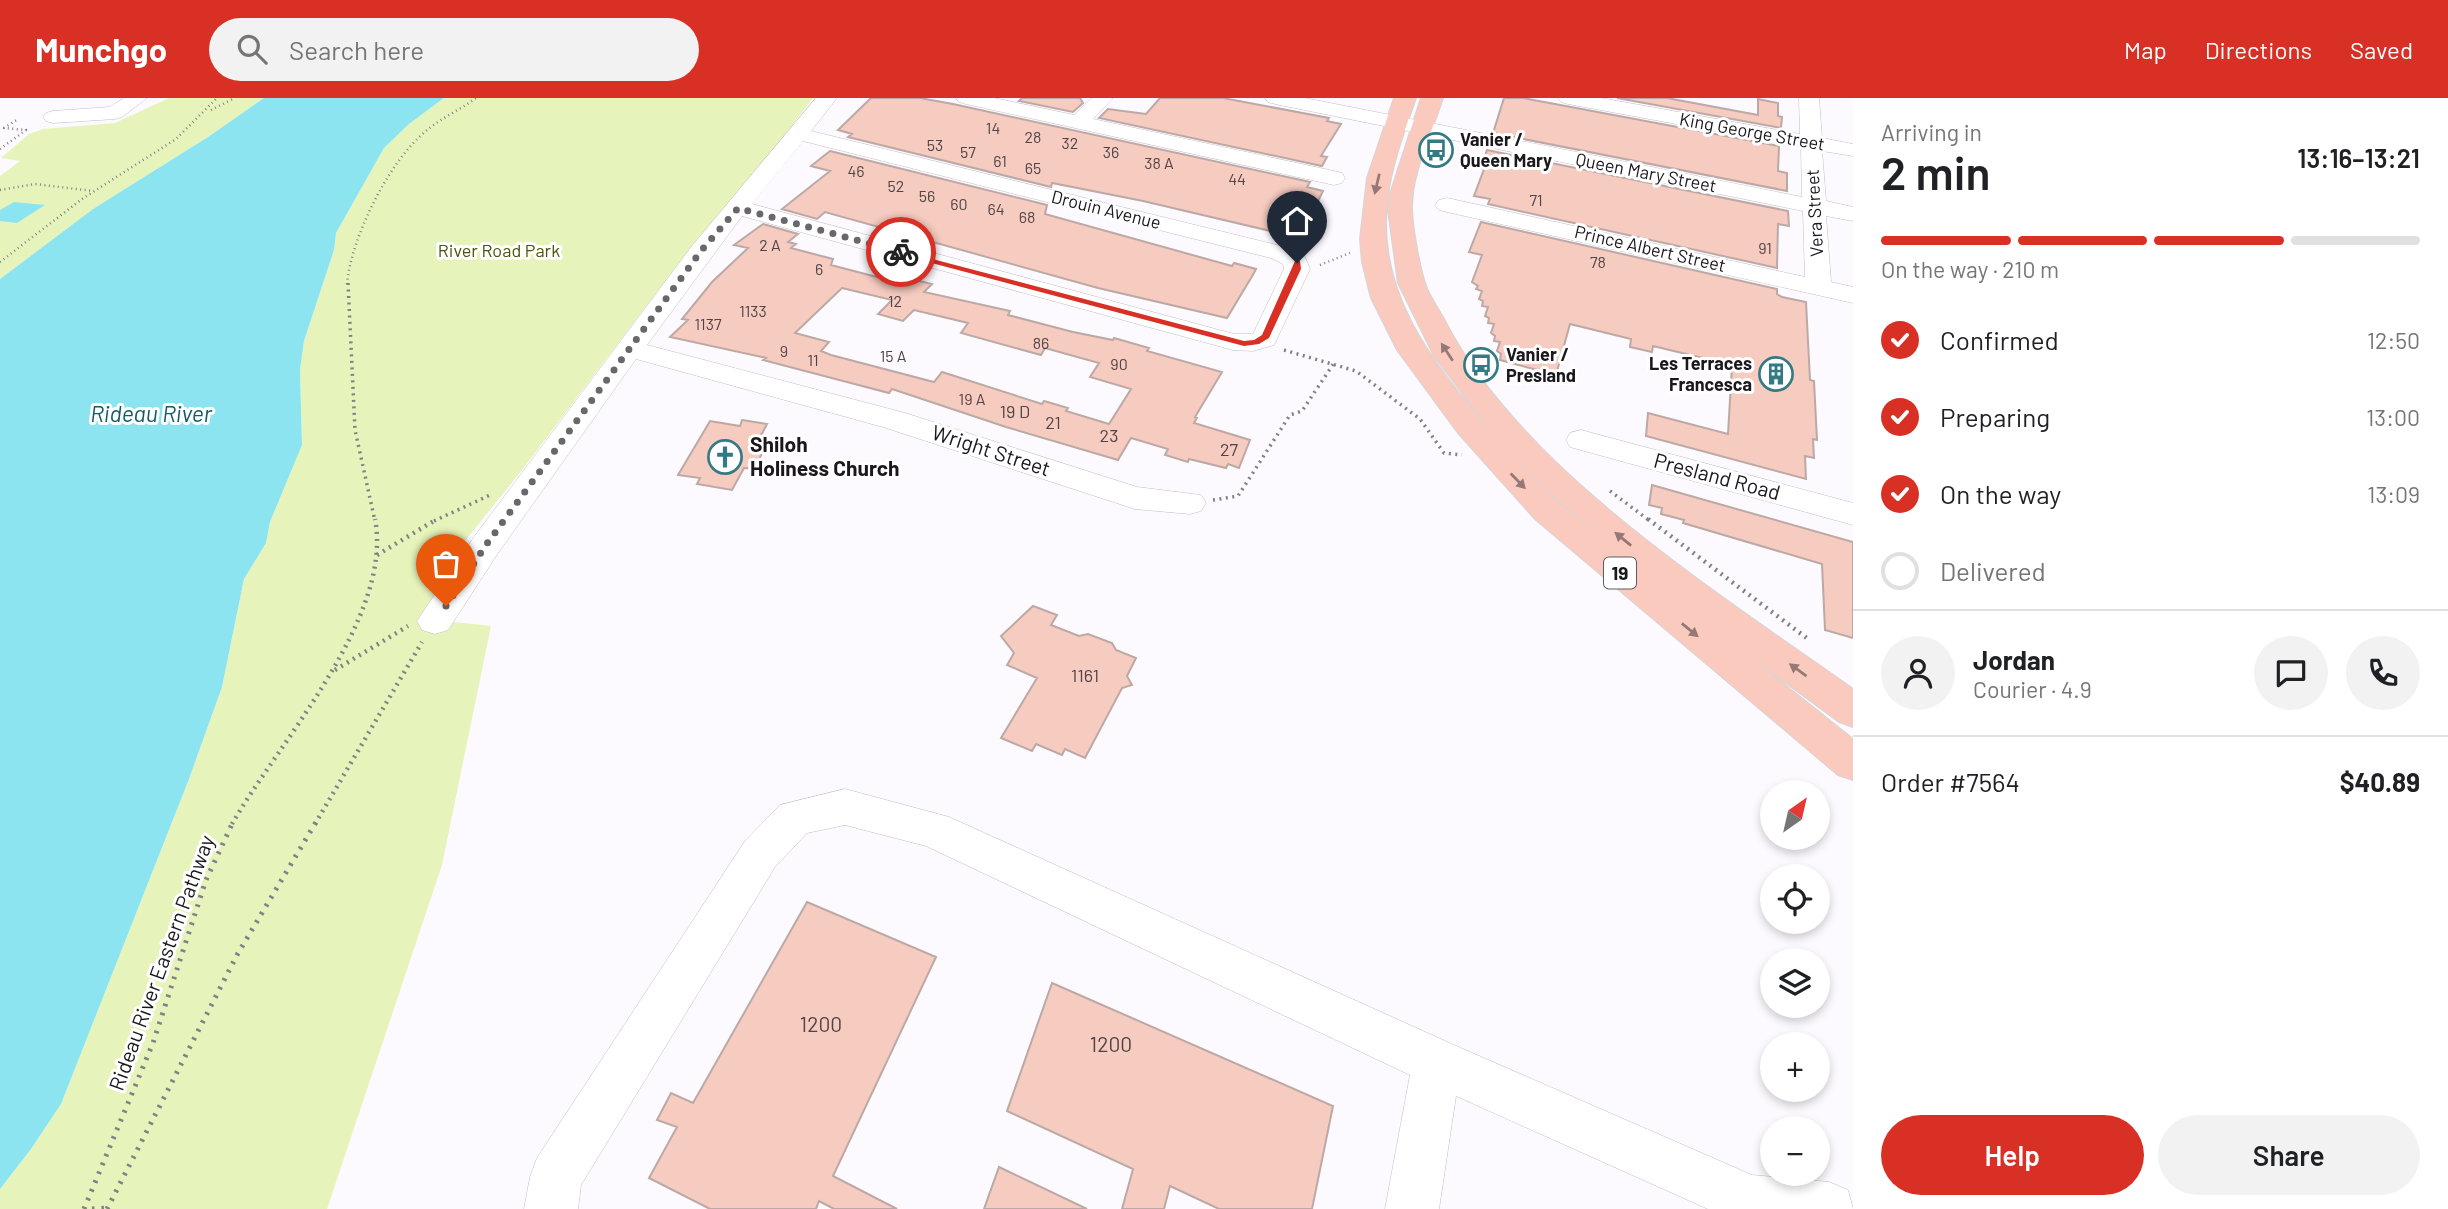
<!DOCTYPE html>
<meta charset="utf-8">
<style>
body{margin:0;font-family:Barlow,sans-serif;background:#f2f2f2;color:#202124;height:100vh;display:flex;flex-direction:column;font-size:26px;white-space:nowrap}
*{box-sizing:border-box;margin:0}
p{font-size:23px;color:#757577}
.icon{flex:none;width:38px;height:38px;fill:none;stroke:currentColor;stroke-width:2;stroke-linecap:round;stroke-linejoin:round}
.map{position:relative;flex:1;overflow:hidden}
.details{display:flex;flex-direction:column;background:#fff;width:595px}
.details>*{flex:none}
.needle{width:46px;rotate:34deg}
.fabs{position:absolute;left:1760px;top:682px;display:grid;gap:14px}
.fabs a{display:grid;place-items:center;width:70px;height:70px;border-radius:50%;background:#fff;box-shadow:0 4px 10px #0003;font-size:35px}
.pin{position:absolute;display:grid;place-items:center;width:60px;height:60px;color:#fff;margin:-72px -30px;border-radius:50% 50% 50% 0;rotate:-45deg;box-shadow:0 0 7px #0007}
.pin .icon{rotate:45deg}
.courier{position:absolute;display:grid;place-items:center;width:70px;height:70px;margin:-35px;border:5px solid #d93025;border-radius:50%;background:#fff;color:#222;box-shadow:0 2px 9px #0007}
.headline em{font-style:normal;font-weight:600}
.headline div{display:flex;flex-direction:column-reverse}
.headline{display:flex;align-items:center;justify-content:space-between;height:119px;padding:0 28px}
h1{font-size:46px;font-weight:600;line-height:52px}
.bar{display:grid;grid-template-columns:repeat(4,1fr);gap:10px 7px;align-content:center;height:84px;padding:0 28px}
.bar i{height:9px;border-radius:5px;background:#e0e0e0}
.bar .active{background:#d93025}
.bar p{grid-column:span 4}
.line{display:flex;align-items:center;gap:18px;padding:0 28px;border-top:2px solid #e0e0e0}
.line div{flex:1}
.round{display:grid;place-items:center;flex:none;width:74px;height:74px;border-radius:37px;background:#f2f2f2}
ol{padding:0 28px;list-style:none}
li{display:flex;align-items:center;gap:21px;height:77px}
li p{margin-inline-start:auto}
li .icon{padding:7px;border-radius:50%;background:#d93025;color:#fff;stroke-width:4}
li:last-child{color:#757577}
li i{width:38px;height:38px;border:4px solid #e0e0e0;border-radius:50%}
.action{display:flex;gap:14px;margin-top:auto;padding:14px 28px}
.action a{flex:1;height:80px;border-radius:42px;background:#d93025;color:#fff;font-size:28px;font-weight:600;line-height:80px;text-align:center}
.action a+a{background:#f2f2f2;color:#202124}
header{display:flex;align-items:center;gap:42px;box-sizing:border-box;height:98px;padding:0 35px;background:#d93025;color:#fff}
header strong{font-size:33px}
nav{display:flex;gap:38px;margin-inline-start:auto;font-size:24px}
.search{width:490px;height:63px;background:#f2f2f2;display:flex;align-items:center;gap:18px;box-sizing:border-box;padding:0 24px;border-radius:38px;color:#757577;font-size:26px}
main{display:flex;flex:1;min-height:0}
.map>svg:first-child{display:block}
.green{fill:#e6f4bb}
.water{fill:#8de4f1}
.building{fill:#f6cbc0;stroke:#bca9a5;stroke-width:2;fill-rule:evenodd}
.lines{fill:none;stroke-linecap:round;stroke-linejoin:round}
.minor-casing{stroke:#c3bbcb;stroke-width:1}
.major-casing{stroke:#d6d5d6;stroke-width:2}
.path-far3{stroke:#838186;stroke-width:2.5;stroke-dasharray:1 3.5;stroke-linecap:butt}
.path-far2{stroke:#838186;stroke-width:3.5;stroke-dasharray:2 4.5;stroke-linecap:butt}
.path-far1{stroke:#838186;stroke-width:4.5;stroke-dasharray:2 5;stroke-linecap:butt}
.path{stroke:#838186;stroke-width:5;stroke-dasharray:2.5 7;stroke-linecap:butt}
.minor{fill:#fff;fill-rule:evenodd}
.major{fill:#fbcabf;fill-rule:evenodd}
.oneway{fill:#967976}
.route{fill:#d93025}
.done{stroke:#69666c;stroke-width:7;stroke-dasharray:0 12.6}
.labels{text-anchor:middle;stroke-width:6;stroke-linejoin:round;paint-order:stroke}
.far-number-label{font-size:16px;fill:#514446}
.far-street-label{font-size:18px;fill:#1a171d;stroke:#fff}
.far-poi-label{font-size:18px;font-weight:bold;fill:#1a171d;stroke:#fff;text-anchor:start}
.far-park-label{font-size:18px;fill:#49550e;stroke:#fff}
.number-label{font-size:18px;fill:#514446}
.shield{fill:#fff;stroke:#5f5d61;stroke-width:2}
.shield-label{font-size:19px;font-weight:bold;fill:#1a171d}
.poi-label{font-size:21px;font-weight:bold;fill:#1a171d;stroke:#fff;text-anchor:start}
.street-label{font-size:21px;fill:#1a171d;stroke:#fff}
.near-number-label{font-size:21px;fill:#514446}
.water-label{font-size:23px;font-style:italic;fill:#115c65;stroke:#fff}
</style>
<header>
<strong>Munchgo</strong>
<div class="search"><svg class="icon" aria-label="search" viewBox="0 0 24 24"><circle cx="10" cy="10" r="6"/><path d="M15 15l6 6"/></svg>Search here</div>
<nav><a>Map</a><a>Directions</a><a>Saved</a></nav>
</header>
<main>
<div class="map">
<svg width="1853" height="1111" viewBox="0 0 1853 1111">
<rect width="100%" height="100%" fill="#fcfafe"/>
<path class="green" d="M169,0H264L208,39L93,111L0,181V78L20,63L1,60L29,36L43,31L115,25Z
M444,0H813L739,96L679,165L522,372L448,464L436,522L491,528L442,767L327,1111H0V1091L31,1051L61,1006L189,681L222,589L244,481L266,445L270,424L302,347L300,272L304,243L334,152L336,135L384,50L409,26Z"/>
<path class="water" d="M264,0H444L409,26L384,50L336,135L334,152L304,243L300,272L302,347L270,424L266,445L244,481L222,589L189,681L61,1006L31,1051L0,1091V181L93,111L208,39Z
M14,104L45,107L17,125L0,123V112Z"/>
<path class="building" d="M871,0H920L953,6L1310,84L1307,89L1323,93L1300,140L1143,103L1052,85L1051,89L848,39L852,36L838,32Z
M1022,0H1080L1083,5L1073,14L1019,3Z
M1160,0H1223L1329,20L1327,23L1341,26L1321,58L1327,59L1322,68L1099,20L1108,11L1146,16Z
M1504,0H1523L1779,48L1778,73L1787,75V93L1493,35Z
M1617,0H1667L1758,17V1L1778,5V18L1782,19L1781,30Z
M1487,52L1788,113L1789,128L1778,126L1777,170L1488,106L1490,101L1474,98L1484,71L1481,70Z
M830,53L1047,107L1045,116L1232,168L1234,165L1256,171L1254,175L1227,220L1098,190L825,114L817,121L782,111L830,73L811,68Z
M1481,124L1777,191V196L1782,199L1806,204L1810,282L1814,283L1817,342L1813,341L1814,360L1805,358L1806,381L1646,338L1648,315L1728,336L1732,267L1653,248L1652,254L1630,249L1631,241L1570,226L1556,277L1500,262L1501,256L1497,253L1500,244L1494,243L1495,238L1491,235L1494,226L1488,225L1489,220L1485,218L1488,209L1482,208L1483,203L1479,201L1482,193L1476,191L1478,188L1472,184L1482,157L1469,154Z
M763,126L798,136L788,144L796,146L791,150L833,161L831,167L877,179L881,174L932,186L924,194L1010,213L1008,217L1073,234L1113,242L1114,240L1149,250L1147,253L1222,274L1195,319L1197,320L1194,325L1250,342L1239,370L1228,366L1226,370L1189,361L1188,364L1165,357L1168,351L1131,340L1118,362L1006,329L892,291L889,295L763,262L766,260L670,239L688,222L682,221L712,184L748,150L734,147ZM842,190L892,202L878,216L903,223L914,212L968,225L961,235L1041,257L1045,250L1099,265L1090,279L1131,291L1109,326L1066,313L1068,310L1044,303L1042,306L942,274L934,284L831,257L821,253L829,244L795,235Z
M742,322L767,326L756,347L766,348L754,371L744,370L732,392L697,386L700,380L678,377L710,323L740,328Z
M1652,387L1853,444V540L1825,532L1822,466L1683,425L1684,422L1661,416L1662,410L1649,407Z
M1033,508L1057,517L1051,527L1079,538L1088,536L1112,545L1116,552L1136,560L1127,578L1132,587L1122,590L1085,660L1065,651L1062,657L1036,646L1032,653L1001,640L1037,580L1007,567L1014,555L1001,538Z
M807,804L936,859L833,1078L897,1111H834L819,1103L816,1111H710L649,1080L677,1029L657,1022L671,995L693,1005Z
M1052,885L1333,1008L1312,1111H1219L1170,1088L1164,1111H1122L1133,1071L1007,1013Z
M999,1069L1087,1111H984Z"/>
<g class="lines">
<g class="minor-casing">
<path id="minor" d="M124,0H147L122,19L115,21L53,25L46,23L43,19L46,15L53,13L110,9Z
M816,0H837L811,33L1289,150L1304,157L1310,171L1274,247L1253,253L1233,252L742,118L647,247L905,315L1137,389L1201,397L1206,405L1201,413L1190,416L1135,411L883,329L636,261L498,455L448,532L435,536L422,532L417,523L474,439L692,148ZM803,43L1271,160L1283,166L1284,171L1253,236H1234L752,106Z
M956,0H994L1074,17L1092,0H1113L1093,21L1334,73L1342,75L1345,80L1342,85L1334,87L966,6L959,4Z
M1265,0H1305L1802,99L1801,49L1568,6L1561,4L1558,0H1601L1800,36L1799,0H1819L1822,40L1853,46V58L1822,53L1826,103L1853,109V123L1826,118L1831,184L1853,189V205L1447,114L1439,112L1435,107L1439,102L1447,100L1805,179L1803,113L1275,6L1268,4Z
M1581,332L1853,405V427L1570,349L1566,342L1570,335Z
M845,691L949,719L1454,947L1752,1077L1829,1084L1848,1092L1853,1111H1708L1456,998L1439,1111H1385L1410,977L926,748L845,727L807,735L775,769L581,1087L578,1111H524L530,1079L537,1060L745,743L780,707Z"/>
</g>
<g class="major-casing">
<path id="major" d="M1394,0H1416C1405,32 1392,65 1388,98C1374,193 1432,264 1490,332L1434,258L1398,185L1388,112L1389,99L1421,0H1443C1432,35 1411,75 1412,112C1413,132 1419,166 1425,185C1429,198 1438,210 1445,223C1522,372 1718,495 1853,591V629L1839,624L1740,551L1853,641V682L1838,677L1535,421L1458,335L1397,252L1371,200L1362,164L1360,141L1367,80ZM1497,340L1560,404L1618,454L1559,405Z"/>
</g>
<path class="path-far3" d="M211,12L235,0
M0,51L26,32L4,30L18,21
M0,92L35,86L93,93
M0,164L82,101L176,41L217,0
M1320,167L1350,155
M347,186C351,140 389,63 426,33C441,20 460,12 476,0"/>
<path class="path-far2" d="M348,185L355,332L375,423
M1284,252L1356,273L1420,321L1444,355L1462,357
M1610,393L1650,423
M1213,402L1238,398L1290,317L1302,313L1334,265
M434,423L490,397"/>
<path class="path-far1" d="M1648,421L1808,541
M377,457L437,421
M335,572L408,528
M232,726C278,645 394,519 375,421
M315,726L422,544"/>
<path class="path" d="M84,1111L153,945L206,782L233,724
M92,1111L108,1110
M107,1111L237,857L316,724"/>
<use href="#minor" class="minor"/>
<use href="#major" class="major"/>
</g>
<defs><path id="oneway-solid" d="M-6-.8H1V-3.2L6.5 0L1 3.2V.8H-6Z" transform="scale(1.75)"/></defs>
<g class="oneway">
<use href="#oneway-solid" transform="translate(1377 86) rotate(103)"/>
<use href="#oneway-solid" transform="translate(1447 254) rotate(-123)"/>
<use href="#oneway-solid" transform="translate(1518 383) rotate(46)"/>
<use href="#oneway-solid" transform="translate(1623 441) rotate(-141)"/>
<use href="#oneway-solid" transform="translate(1690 532) rotate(39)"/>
<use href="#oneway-solid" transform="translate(1798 572) rotate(-144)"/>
</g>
<path class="route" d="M898,152L1244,243L1254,242L1262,237L1295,163H1300L1301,171L1269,240L1259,246L1244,248L898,156Z"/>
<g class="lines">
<path class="done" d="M446,508L486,447L701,153L738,110L901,154"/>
</g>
<defs>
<g id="bus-ring" transform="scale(1.75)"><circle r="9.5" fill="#fff" stroke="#327a84" stroke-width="1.5"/><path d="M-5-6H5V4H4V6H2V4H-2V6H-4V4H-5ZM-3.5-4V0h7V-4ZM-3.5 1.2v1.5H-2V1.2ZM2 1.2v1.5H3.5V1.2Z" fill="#327a84"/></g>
<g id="building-ring" transform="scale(1.75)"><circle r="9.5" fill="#fff" stroke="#327a84" stroke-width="1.5"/><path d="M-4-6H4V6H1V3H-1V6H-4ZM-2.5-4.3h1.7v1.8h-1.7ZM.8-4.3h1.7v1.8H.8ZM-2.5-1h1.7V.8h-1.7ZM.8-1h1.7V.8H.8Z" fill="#327a84"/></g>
<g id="church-ring" transform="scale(1.75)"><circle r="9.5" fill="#fff" stroke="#327a84" stroke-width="1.5"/><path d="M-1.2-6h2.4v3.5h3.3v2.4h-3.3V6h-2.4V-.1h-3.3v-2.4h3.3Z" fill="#327a84"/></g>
</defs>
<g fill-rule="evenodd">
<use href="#bus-ring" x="1436" y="52"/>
<use href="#bus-ring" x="1481" y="267"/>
<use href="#building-ring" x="1776" y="276"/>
<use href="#church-ring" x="725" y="359"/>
</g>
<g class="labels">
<g class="far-number-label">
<text x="993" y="36">14</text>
<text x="1033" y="45">28</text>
<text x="1070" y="51">32</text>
<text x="935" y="53">53</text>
<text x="968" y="60">57</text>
<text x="1111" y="60">36</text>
<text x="1000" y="69">61</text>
<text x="1159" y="71">38 A</text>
<text x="1033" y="76">65</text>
<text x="856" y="79">46</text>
<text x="1237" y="87">44</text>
<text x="896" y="94">52</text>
<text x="927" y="104">56</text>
<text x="1536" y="108">71</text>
<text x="959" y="112">60</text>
<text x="996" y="117">64</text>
<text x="1027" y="125">68</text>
<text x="770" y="153">2 A</text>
<text x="1765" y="156">91</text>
<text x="1598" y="170">78</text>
<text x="819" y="177">6</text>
<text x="895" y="209">12</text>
<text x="753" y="219">1133</text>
<text x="708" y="232">1137</text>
<text x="1041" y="251">86</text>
<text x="784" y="259">9</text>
<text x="893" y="264">15 A</text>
<text x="813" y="268">11</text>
<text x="1119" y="272">90</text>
<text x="972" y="307">19 A</text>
</g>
<g class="far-street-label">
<text transform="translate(1752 34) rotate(10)" y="6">King George Street</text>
<text transform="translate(1646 75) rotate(11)" y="6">Queen Mary Street</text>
<text transform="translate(1106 112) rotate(14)" y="6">Drouin Avenue</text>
<text transform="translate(1815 115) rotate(-93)" y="6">Vera Street</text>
<text transform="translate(1650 151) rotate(13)" y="6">Prince Albert Street</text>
</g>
<g class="far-poi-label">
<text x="1460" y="48">Vanier /<tspan x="1460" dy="21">Queen Mary</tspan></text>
<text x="1506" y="263">Vanier /<tspan x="1506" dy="21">Presland</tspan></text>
<text x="1752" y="272" text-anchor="end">Les Terraces<tspan x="1752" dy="21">Francesca</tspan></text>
</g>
<g class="far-park-label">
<text x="499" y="159">River Road Park</text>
</g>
<g class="number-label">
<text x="1015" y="320">19 D</text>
<text x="1053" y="331">21</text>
<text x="1109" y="344">23</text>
<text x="1229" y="358">27</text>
<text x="1085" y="584">1161</text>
</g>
<rect class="shield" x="1604" y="459.5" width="32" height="31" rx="5"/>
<g class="shield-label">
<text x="1620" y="482">19</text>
</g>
<g class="poi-label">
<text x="750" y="354">Shiloh<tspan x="750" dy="24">Holiness Church</tspan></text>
</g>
<g class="street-label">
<text transform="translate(991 353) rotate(18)" y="7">Wright Street</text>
<text transform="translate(1717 379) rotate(15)" y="7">Presland Road</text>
<text transform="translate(162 865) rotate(-70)" y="7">Rideau River Eastern Pathway</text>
</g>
<g class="near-number-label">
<text x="821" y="934">1200</text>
<text x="1111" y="954">1200</text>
</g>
<g class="water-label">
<text x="151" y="324">Rideau River</text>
</g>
</g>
</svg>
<div class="fabs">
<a><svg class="needle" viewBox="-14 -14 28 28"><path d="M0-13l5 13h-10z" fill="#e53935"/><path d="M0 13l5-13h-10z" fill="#757577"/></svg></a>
<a><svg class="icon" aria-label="locate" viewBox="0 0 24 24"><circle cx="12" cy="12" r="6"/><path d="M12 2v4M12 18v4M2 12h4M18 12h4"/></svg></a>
<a><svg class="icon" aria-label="layers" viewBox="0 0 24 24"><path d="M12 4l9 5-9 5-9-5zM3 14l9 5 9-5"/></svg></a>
<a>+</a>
<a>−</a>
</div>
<div class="pin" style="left:446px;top:508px;background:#ea580c"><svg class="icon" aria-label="bag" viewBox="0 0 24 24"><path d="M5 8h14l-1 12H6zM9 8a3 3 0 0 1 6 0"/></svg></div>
<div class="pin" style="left:1297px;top:165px;background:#1f2937"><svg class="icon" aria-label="home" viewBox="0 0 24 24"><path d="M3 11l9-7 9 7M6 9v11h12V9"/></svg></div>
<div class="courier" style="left:901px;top:154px"><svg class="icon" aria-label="bike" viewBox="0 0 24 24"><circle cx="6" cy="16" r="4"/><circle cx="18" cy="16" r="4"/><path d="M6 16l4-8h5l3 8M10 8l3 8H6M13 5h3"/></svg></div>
</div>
<section class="details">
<div class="headline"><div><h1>2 min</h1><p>Arriving in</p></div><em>13:16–13:21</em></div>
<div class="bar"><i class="active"></i><i class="active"></i><i class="active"></i><i></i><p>On the way · 210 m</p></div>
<ol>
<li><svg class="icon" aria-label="check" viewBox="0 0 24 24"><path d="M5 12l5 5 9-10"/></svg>Confirmed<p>12:50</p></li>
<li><svg class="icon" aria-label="check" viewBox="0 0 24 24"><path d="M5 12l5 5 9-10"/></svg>Preparing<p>13:00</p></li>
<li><svg class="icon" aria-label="check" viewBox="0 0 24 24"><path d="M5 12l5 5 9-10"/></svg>On the way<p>13:09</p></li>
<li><i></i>Delivered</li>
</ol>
<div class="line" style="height:126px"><a class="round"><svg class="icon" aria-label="person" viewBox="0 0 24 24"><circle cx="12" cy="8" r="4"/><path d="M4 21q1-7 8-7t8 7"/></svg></a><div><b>Jordan</b><p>Courier · 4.9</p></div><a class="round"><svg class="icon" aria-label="chat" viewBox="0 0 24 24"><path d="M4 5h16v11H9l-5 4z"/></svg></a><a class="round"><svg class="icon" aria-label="phone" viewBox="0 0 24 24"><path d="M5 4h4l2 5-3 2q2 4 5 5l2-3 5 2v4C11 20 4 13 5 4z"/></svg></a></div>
<div class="line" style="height:91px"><div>Order #7564</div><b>$40.89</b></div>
<div class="action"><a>Help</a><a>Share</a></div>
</section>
</main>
